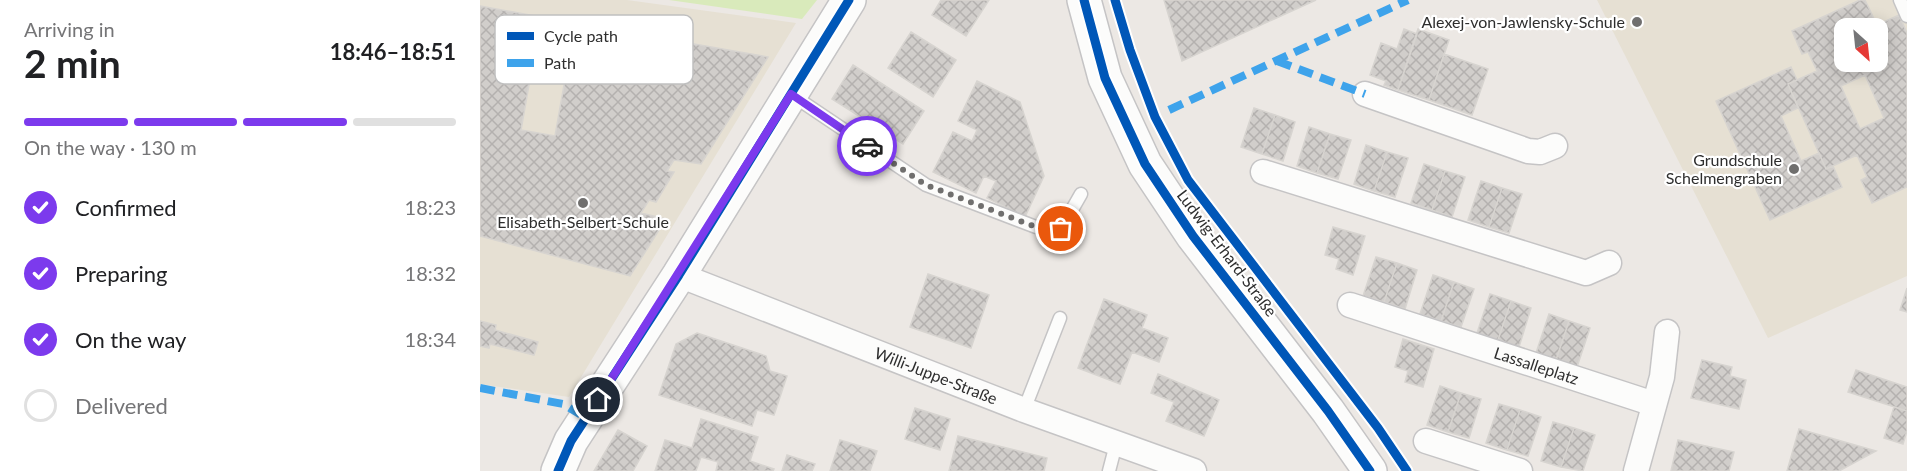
<!DOCTYPE html>
<meta charset="utf-8">
<style>
body{margin:0;font-family:Lato,sans-serif;background:#f2f2f2;color:#202124;height:100vh;display:flex;flex-direction:column;font-size:22px;white-space:nowrap}
*{box-sizing:border-box;margin:0}
p{font-size:20px;color:#757577}
.icon{flex:none;width:33px;height:33px;fill:none;stroke:currentColor;stroke-width:2;stroke-linecap:round;stroke-linejoin:round}
.map{position:relative;flex:1;overflow:hidden}
.panel{display:flex;flex-direction:column;background:#fff;width:480px}
.panel>*{flex:none}
.needle{width:39px;rotate:153deg}
.fabs{position:absolute;left:1354px;top:18px;display:grid;gap:12px}
.fabs a{display:grid;place-items:center;width:54px;height:54px;border-radius:12px;background:#fff;box-shadow:0 3px 15px #0003;font-size:30px}
.pin{position:absolute;display:grid;place-items:center;width:51px;height:51px;color:#fff;margin:-26px;border:3px solid #fff;border-radius:50%;box-shadow:0 2px 6px #0007}
.courier{position:absolute;display:grid;place-items:center;width:60px;height:60px;margin:-30px;border:4px solid #7c3aed;border-radius:50%;background:#fff;color:#222;box-shadow:0 2px 8px #0007}
.summary em{font-style:normal;font-weight:700}
.summary div{display:flex;flex-direction:column-reverse}
.summary{display:flex;align-items:center;justify-content:space-between;height:102px;padding:0 24px}
h1{font-size:39px;font-weight:700;line-height:45px}
.bar{display:grid;grid-template-columns:repeat(4,1fr);gap:9px 6px;align-content:center;height:72px;padding:0 24px}
.bar i{height:8px;border-radius:4px;background:#e0e0e0}
.bar .selected{background:#7c3aed}
.bar p{grid-column:span 4}
ol{padding:0 24px;list-style:none}
li{display:flex;align-items:center;gap:18px;height:66px}
li p{margin-inline-start:auto}
li .icon{padding:6px;border-radius:50%;background:#7c3aed;color:#fff;stroke-width:4}
li:last-child{color:#757577}
li i{width:33px;height:33px;border:3px solid #e0e0e0;border-radius:50%}
main{display:flex;flex:1;min-height:0}
.map>svg:first-child{display:block}
.education{fill:#e6e0d3;fill-rule:evenodd}
.pitch{fill:#d9eabb}
.building{fill:url(#building-cross-hatch);stroke:#d7d4d0;stroke-width:1.5;fill-rule:evenodd}
.lines{fill:none;stroke-linecap:round;stroke-linejoin:round}
.lane-casing{stroke:#c5c4c5;stroke-width:15}
.street-casing{stroke:#c5c4c5;stroke-width:27}
.secondary-casing{stroke:#c5c4c5;stroke-width:36}
.lane{stroke:#fcfcfb;stroke-width:12}
.street{stroke:#fcfcfb;stroke-width:24}
.secondary{stroke:#fcfcfb;stroke-width:33}
.quiet{stroke:#3ea3eb;stroke-width:8;stroke-dasharray:15 8;stroke-linecap:butt}
.cycleway-casing{stroke:#fff;stroke-width:13}
.cycleway{stroke:#0057b8;stroke-width:9}
.done{stroke:#706f6e;stroke-width:6;stroke-dasharray:0 10.8}
.route{stroke:#7c3aed;stroke-width:8}
.poi-dot{fill:#706f6e;stroke:#fff;stroke-width:2}
.labels{text-anchor:middle;stroke-width:4.5;stroke-linejoin:round;paint-order:stroke}
.poi-label{font-size:16px;fill:#2e2e2e;stroke:#fff;text-anchor:end}
.street-label{font-size:16px;fill:#2e2e2e;stroke:#fff}
.key{fill:#fff;stroke:#c0c0c0;stroke-width:1.5}
.key-label{font-size:16px;fill:#2e2e2e}
</style>
<main>
<section class="panel">
<div class="summary"><div><h1>2 min</h1><p>Arriving in</p></div><em>18:46–18:51</em></div>
<div class="bar"><i class="selected"></i><i class="selected"></i><i class="selected"></i><i></i><p>On the way · 130 m</p></div>
<ol>
<li><svg class="icon" aria-label="check" viewBox="0 0 24 24"><path d="M5 12l5 5 9-10"/></svg>Confirmed<p>18:23</p></li>
<li><svg class="icon" aria-label="check" viewBox="0 0 24 24"><path d="M5 12l5 5 9-10"/></svg>Preparing<p>18:32</p></li>
<li><svg class="icon" aria-label="check" viewBox="0 0 24 24"><path d="M5 12l5 5 9-10"/></svg>On the way<p>18:34</p></li>
<li><i></i>Delivered</li>
</ol>
</section>
<div class="map">
<svg width="1427" height="471" viewBox="0 0 1427 471">
<defs>
<pattern id="building-cross-hatch" width="8" height="8" patternUnits="userSpaceOnUse" patternTransform="scale(1.5)"><rect width="8" height="8" fill="#d1cecb"/><path d="M0 0l8 8M0 8l8-8" fill="none" stroke="#b4b1af"/></pattern>
</defs>
<rect width="100%" height="100%" fill="#ece8e4"/>
<path class="education" d="M0,0H147L316,23L89,397L0,384Z
M1117,0H1427V276L1288,338ZM1365,28H1398V62H1365Z"/>
<path class="pitch" d="M189,0H337L322,19Z"/>
<path class="building" d="M461,0H509L486,36L452,15Z
M684,0H836L702,61Z
M1380,0H1385L1397,25L1419,15L1427,33V187L1392,203L1381,180L1387,177L1377,155L1346,169L1308,84L1337,71L1328,52L1322,54L1312,31ZM1365,28H1398V62H1365ZM1385,75L1404,118L1380,129L1361,86Z
M0,6L61,17L41,130L75,136L95,23L288,57L221,164L194,160L187,171L194,172L176,202L169,200L161,213L186,219L150,276L0,236Z
M924,29L937,34L918,90L904,85L906,81L890,75L901,43L917,49Z
M938,29L969,40L949,100L918,90Z
M431,32L476,60L453,97L408,68Z
M964,54L1008,69L992,115L949,100Z
M373,65L444,111L423,144L352,99Z
M1311,67L1317,80L1308,84L1318,108L1301,116L1321,161L1339,153L1346,169L1353,166L1362,187L1290,220L1236,101Z
M497,81L540,102L564,176L545,217L507,198L516,181L504,176L496,193L453,172L473,132L492,141L497,130L478,121Z
M774,108L795,115L782,154L761,147Z
M795,115L815,122L803,161L782,154Z
M829,127L850,134L837,173L817,166Z
M850,134L871,140L858,179L837,173Z
M886,145L907,152L894,191L874,184Z
M907,152L928,158L915,197L894,191Z
M944,164L965,171L952,210L931,203Z
M965,171L985,177L972,217L952,210Z
M1001,181L1022,188L1009,227L988,220Z
M1022,188L1042,194L1029,233L1009,227Z
M853,227L885,236L873,275L856,269L859,259L845,255Z
M896,257L917,263L904,302L883,296Z
M917,263L937,270L925,309L904,302Z
M448,274L509,295L491,348L430,327Z
M953,275L974,282L961,321L940,314Z
M974,282L994,289L981,327L961,321Z
M1427,288V312L1420,310Z
M1010,294L1031,301L1018,340L997,333Z
M624,299L667,315L662,328L688,338L679,362L652,352L640,384L598,368Z
M1031,301L1051,308L1039,347L1018,340Z
M1069,314L1089,321L1076,360L1056,353Z
M0,321L16,325L15,330L58,342L54,355L10,344L9,348L0,346Z
M1089,321L1110,328L1097,367L1076,360Z
M217,333L286,356L290,371L307,376L294,415L277,410L272,426L179,395L196,344Z
M923,339L954,349L943,387L925,382L928,371L915,367Z
M1222,360L1252,367L1250,376L1266,380L1259,409L1211,398Z
M1376,370L1427,387V411L1368,392Z
M678,374L739,400L724,436L686,421L694,402L671,393Z
M960,386L981,393L968,432L947,425Z
M981,393L1001,399L989,438L968,432Z
M1019,404L1040,410L1027,450L1006,443Z
M1414,407L1427,411V431L1423,444L1404,438Z
M435,408L470,419L460,450L425,439Z
M1040,410L1061,417L1048,456L1027,450Z
M221,419L278,437L270,461L294,469L293,471H236L238,462L221,457L216,471H175L185,440L212,448Z
M1073,422L1094,428L1081,467L1061,461Z
M1094,428L1115,435L1103,471L1081,467Z
M1319,429L1396,451L1359,471H1307Z
M138,430L167,446L153,471H114Z
M478,436L567,458L564,471H469Z
M360,440L397,451L390,471H350Z
M1198,440L1254,452L1249,471H1191Z
M307,455L335,464L332,471H302Z"/>
<g class="lines">
<g class="lane-casing">
<path id="lane" d="M1420,0L1427,16
M312,95L446,185L556,227L581,229L601,194
M544,410L580,318
M629,471L636,444"/>
</g>
<g class="street-casing">
<g id="street">
<path d="M885,94L1048,151L1060,152L1075,146"/>
<path d="M783,172L1106,273L1129,263"/>
<path id="s1" d="M199,275L544,410L714,471"/>
<path id="s2" d="M870,305L1174,404"/>
<path d="M946,441L1040,471"/>
<path d="M1156,471L1182,377L1187,332"/>
</g>
</g>
<g class="secondary-casing">
<path id="secondary" d="M604,0L625,78L665,164L713,236L848,411L890,471
M78,471L91,441L199,275L369,0"/>
</g>
<use href="#lane" class="lane"/>
<use href="#street" class="street"/>
<use href="#secondary" class="secondary"/>
<path class="quiet" d="M797,61L885,94
M689,110L928,0
M0,388L83,404L106,418"/>
<g class="cycleway-casing">
<path id="cycleway" d="M604,0L625,78L665,164L713,236L848,411L890,471
M635,0L650,50L675,117L708,180L898,428L927,471
M78,471L91,441L199,275L369,0"/>
</g>
<use href="#cycleway" class="cycleway"/>
</g>
<g class="lines">
<path class="done" d="M387,146L446,185L556,227L581,229"/>
<path class="route" d="M118,400L311,94L387,146"/>
</g>
<g class="poi-dot">
<circle cx="1157" cy="22" r="6"/>
<circle cx="1314" cy="169" r="6"/>
<circle cx="103" cy="203" r="6"/>
</g>
<g class="labels">
<g class="poi-label">
<text x="1145" y="28">Alexej-von-Jawlensky-Schule</text>
<text x="1302" y="166">Grundschule<tspan x="1302" dy="18">Schelmengraben</tspan></text>
<text x="103" y="228" text-anchor="middle">Elisabeth-Selbert-Schule</text>
</g>
<g class="street-label">
<text transform="translate(747 253) rotate(53)" y="6">Ludwig-Erhard-Straße</text>
<text dy="6" stroke="none"><textPath href="#s2" startOffset="196">Lassalleplatz</textPath></text>
<text dy="6" stroke="none"><textPath href="#s1" startOffset="276">Willi-Juppe-Straße</textPath></text>
</g>
</g>
<rect x="15" y="15" width="198" height="69" rx="9" class="key"/>
<rect x="27" y="32" width="27" height="8" fill="#0057b8"/>
<rect x="27" y="59" width="27" height="8" fill="#3ea3eb"/>
<g class="key-label">
<text x="64" y="42">Cycle path</text>
<text x="64" y="69">Path</text>
</g>
</svg>
<div class="fabs">
<a><svg class="needle" viewBox="-14 -14 28 28"><path d="M0-13l5 13h-10z" fill="#e53935"/><path d="M0 13l5-13h-10z" fill="#757577"/></svg></a>
</div>
<div class="pin" style="left:581px;top:229px;background:#ea580c"><svg class="icon" aria-label="bag" viewBox="0 0 24 24"><path d="M5 8h14l-1 12H6zM9 8a3 3 0 0 1 6 0"/></svg></div>
<div class="pin" style="left:118px;top:400px;background:#1f2937"><svg class="icon" aria-label="home" viewBox="0 0 24 24"><path d="M3 11l9-7 9 7M6 9v11h12V9"/></svg></div>
<div class="courier" style="left:387px;top:146px"><svg class="icon" aria-label="car" viewBox="0 0 24 24"><path d="M5 17H2v-5l4-1 3-4h7l3 4 3 1v5h-3M9 17h6M6 11h13"/><circle cx="7" cy="17" r="2"/><circle cx="17" cy="17" r="2"/></svg></div>
</div>
</main>
